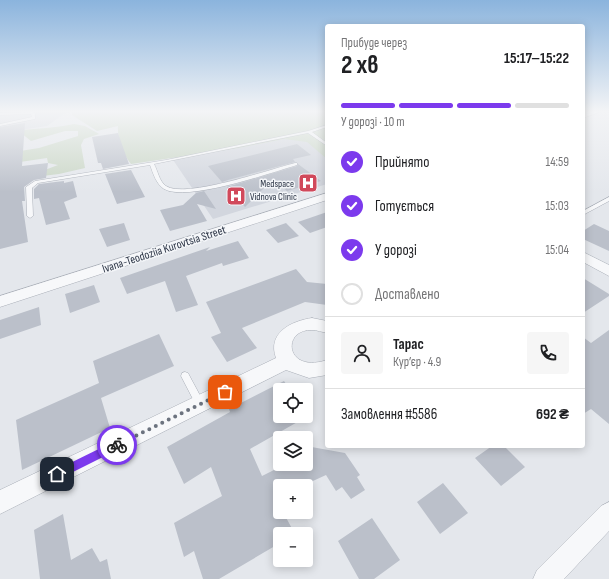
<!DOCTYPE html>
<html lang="uk">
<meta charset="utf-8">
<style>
body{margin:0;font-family:"Sofia Sans Condensed",sans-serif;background:#f6f6f6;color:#202124;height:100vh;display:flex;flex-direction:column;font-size:15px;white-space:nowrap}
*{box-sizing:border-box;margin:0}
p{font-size:13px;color:#757577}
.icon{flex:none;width:22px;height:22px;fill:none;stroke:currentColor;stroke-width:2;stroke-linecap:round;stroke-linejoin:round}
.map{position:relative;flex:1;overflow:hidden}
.panel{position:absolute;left:325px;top:24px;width:260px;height:424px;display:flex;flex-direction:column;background:#fff;border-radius:4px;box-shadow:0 2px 10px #0003}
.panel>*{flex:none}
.controls{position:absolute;left:273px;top:383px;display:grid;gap:8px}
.controls a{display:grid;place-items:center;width:40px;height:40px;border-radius:4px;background:#fff;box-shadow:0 2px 10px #0003;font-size:20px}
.pin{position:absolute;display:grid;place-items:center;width:34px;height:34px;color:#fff;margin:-17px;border-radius:8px;box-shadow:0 2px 6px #0006}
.courier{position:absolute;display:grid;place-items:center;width:40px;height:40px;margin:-20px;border:3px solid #7c3aed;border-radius:50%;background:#fff;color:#222;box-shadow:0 1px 5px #0007}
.summary em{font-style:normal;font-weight:700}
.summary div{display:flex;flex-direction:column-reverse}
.summary{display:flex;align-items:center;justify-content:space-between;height:68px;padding:0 16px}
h1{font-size:26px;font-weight:700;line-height:30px}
.bar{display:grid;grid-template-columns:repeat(4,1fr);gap:6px 4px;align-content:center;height:48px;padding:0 16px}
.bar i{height:5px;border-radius:3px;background:#e0e0e0}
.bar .current{background:#7c3aed}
.bar p{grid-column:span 4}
.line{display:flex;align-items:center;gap:10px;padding:0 16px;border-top:1px solid #e0e0e0}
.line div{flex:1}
.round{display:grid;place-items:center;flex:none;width:42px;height:42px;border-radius:4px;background:#f6f6f6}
ol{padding:0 16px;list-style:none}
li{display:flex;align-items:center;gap:12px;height:44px}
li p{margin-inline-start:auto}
li .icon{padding:4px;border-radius:50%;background:#7c3aed;color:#fff;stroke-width:4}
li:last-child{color:#757577}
li i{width:22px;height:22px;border:2px solid #e0e0e0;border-radius:50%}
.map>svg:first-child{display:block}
.built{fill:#d2d6de}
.green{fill:#c9d6c5}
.building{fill:#bbc0ca}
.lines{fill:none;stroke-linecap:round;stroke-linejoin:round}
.service-casing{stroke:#a9aeb7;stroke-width:1}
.minor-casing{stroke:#a9aeb7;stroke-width:1}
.service{fill:#f7f8fa;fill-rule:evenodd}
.minor{fill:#f7f8fa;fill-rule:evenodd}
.route{fill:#7c3aed}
.done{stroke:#6c737f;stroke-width:4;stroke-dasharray:0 7.2}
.labels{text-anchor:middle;stroke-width:3;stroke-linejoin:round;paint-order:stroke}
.far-poi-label{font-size:10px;fill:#2b3445;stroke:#f4f6f9;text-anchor:end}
.street-label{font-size:12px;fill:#2b3445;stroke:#f4f6f9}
</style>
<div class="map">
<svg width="609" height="579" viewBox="0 0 609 579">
<rect width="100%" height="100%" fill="#e4e7ec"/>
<path class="built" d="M68,111L47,126L0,133V112Z
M140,111H327V184L213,219Z"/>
<path class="green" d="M72,111H134L136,112V111H327V159L307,142L284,139L239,148L131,164C123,154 117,138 118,126L97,131L72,115Z
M74,124L85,126L99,134L84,139L81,145L85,168L59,174L34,177L37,173L58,165L48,163L47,158L20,162L1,154L39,148L78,136V131H65L31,141L21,133L0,132C25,129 49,129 74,124Z"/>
<path class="building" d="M25,123L22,166L48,163L46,178L34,180L24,187L25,201H22L28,242L0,249V127Z
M118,133L129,164L103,169L101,163H98L92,137Z
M297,144L311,155L293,159L295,162L228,180L222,182L208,166Z
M298,164L321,181L287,191L273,179L245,207L227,187L297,166Z
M131,170L145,197L117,204L105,174Z
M64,181V183L73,181L77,197L64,202L70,219L46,225L39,198L34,199V189L39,184Z
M204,191L216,209L197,204L207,221L170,231L160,210L183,205L196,193Z
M327,212V227L310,233L298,222Z
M124,223L130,240L107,247L99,229Z
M286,223L299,236L278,243L266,230Z
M594,224L609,231V251L583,239V231Z
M238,241L249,258L223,266L222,263L186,276L198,305L176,312L165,281L127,294L120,278L210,247L206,251Z
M296,269L307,282L327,284V305L305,302L242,328L257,348L227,362L211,337L221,333L206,302Z
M583,278L609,294V296L583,313Z
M94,285L100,302L70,313L65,294Z
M39,307L41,325L0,339V320Z
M609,330V424L591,409L583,414V337L591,343Z
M159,334L174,366L101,398L110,428L22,470L16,420L99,383L93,361Z
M284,381L290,390H280V416H306V413L308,416L250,449L262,476L286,464H306V446L345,453L360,475L357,477L365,490L351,499L342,487L336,491L326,475L302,486H280V512H283L295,534H280V543L219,579H203L194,551L184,557L174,523L222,496L211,467L184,484L167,447L230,412L229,409Z
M492,446H504L525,467L501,486L475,458Z
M443,483L468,513L440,534L417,502Z
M63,514L71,560L92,548L100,562L107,559L111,579H40L34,530Z
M372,518L400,560L374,579H359L338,541Z"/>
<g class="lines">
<g class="service-casing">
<path id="service" d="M33,112L35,113V119L0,126V124L32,117L31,114L0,115V113Z
M327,125V127L312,132L327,143V146L308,133L154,164C158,171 159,181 166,186C185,199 271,169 295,163H297V165C270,173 187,202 164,189C156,184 153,173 150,165L38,183L32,188L33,216L30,218L27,216L26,187L35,181L166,160L308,131Z
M609,197V201L583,215V211Z
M185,372L188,373L203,401L205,404L203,407L200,408L197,407L181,376L182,373Z"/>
</g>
<g class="minor-casing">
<path id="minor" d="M592,111H603L583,118V113Z
M327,193V200L0,307V296Z
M583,252L609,265V276L583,262Z
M312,318L327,321V333C322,332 317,330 312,330C281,329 285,374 327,360V375L309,378L286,370L0,514V490L276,358C267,333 291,321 312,318Z
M609,502V531L564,579H533L537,570L601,506Z"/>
</g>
<use href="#service" class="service"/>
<use href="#minor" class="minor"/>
</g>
<linearGradient id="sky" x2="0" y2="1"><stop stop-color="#8bb4dd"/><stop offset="0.58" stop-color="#f3f4f6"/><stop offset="1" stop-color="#f3f4f6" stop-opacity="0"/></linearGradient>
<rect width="609" height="192" fill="url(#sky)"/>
<path class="route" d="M117,440L122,445L121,448L61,478L57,479L54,478L52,474L54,471Z"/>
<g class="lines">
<path class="done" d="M117,445L225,392"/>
</g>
<defs>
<g id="hospital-square" transform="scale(1)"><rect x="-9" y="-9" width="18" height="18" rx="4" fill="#d1495b" stroke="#f4f6f9"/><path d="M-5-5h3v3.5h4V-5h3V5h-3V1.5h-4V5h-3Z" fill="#fff"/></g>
</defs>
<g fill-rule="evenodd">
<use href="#hospital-square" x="308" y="183"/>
<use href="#hospital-square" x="236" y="196"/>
</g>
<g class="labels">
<g class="far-poi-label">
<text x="294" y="187">Medspace</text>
<text x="250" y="200" text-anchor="start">Vidnova Clinic</text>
</g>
<g class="street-label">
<text transform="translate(164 249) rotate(-18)" y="4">Ivana-Teodoziia Kurovtsia Street</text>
</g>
</g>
</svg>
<div class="controls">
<a><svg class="icon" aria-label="locate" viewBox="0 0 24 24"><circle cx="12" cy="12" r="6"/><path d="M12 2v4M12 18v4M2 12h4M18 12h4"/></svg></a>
<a><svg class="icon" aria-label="layers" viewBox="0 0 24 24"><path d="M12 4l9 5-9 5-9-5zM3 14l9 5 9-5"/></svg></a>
<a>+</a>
<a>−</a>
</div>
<div class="pin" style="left:225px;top:392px;background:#ea580c"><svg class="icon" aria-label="bag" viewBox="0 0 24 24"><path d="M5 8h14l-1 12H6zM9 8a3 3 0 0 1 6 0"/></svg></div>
<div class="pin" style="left:57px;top:474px;background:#1f2937"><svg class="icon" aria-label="home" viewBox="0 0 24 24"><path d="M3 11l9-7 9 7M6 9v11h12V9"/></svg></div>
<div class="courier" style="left:117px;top:445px"><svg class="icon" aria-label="bike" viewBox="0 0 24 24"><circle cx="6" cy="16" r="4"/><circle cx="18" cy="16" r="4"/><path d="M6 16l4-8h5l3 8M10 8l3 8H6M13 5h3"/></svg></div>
<section class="panel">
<div class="summary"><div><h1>2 хв</h1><p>Прибуде через</p></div><em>15:17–15:22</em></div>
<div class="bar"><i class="current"></i><i class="current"></i><i class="current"></i><i></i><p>У дорозі · 10 m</p></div>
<ol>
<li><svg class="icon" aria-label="check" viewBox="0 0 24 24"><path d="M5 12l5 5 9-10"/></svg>Прийнято<p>14:59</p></li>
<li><svg class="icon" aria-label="check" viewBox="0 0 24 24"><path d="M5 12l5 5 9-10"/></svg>Готується<p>15:03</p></li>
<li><svg class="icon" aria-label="check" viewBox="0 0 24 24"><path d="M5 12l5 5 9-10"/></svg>У дорозі<p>15:04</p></li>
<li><i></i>Доставлено</li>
</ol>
<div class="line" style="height:72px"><a class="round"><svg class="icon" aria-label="person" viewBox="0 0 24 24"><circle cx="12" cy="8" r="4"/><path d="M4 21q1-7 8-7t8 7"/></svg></a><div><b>Тарас</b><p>Кур’єр · 4.9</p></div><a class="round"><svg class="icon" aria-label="phone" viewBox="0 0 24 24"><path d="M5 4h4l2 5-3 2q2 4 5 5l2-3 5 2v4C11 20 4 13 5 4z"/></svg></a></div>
<div class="line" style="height:52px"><div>Замовлення #5586</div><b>692 ₴</b></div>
</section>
</div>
